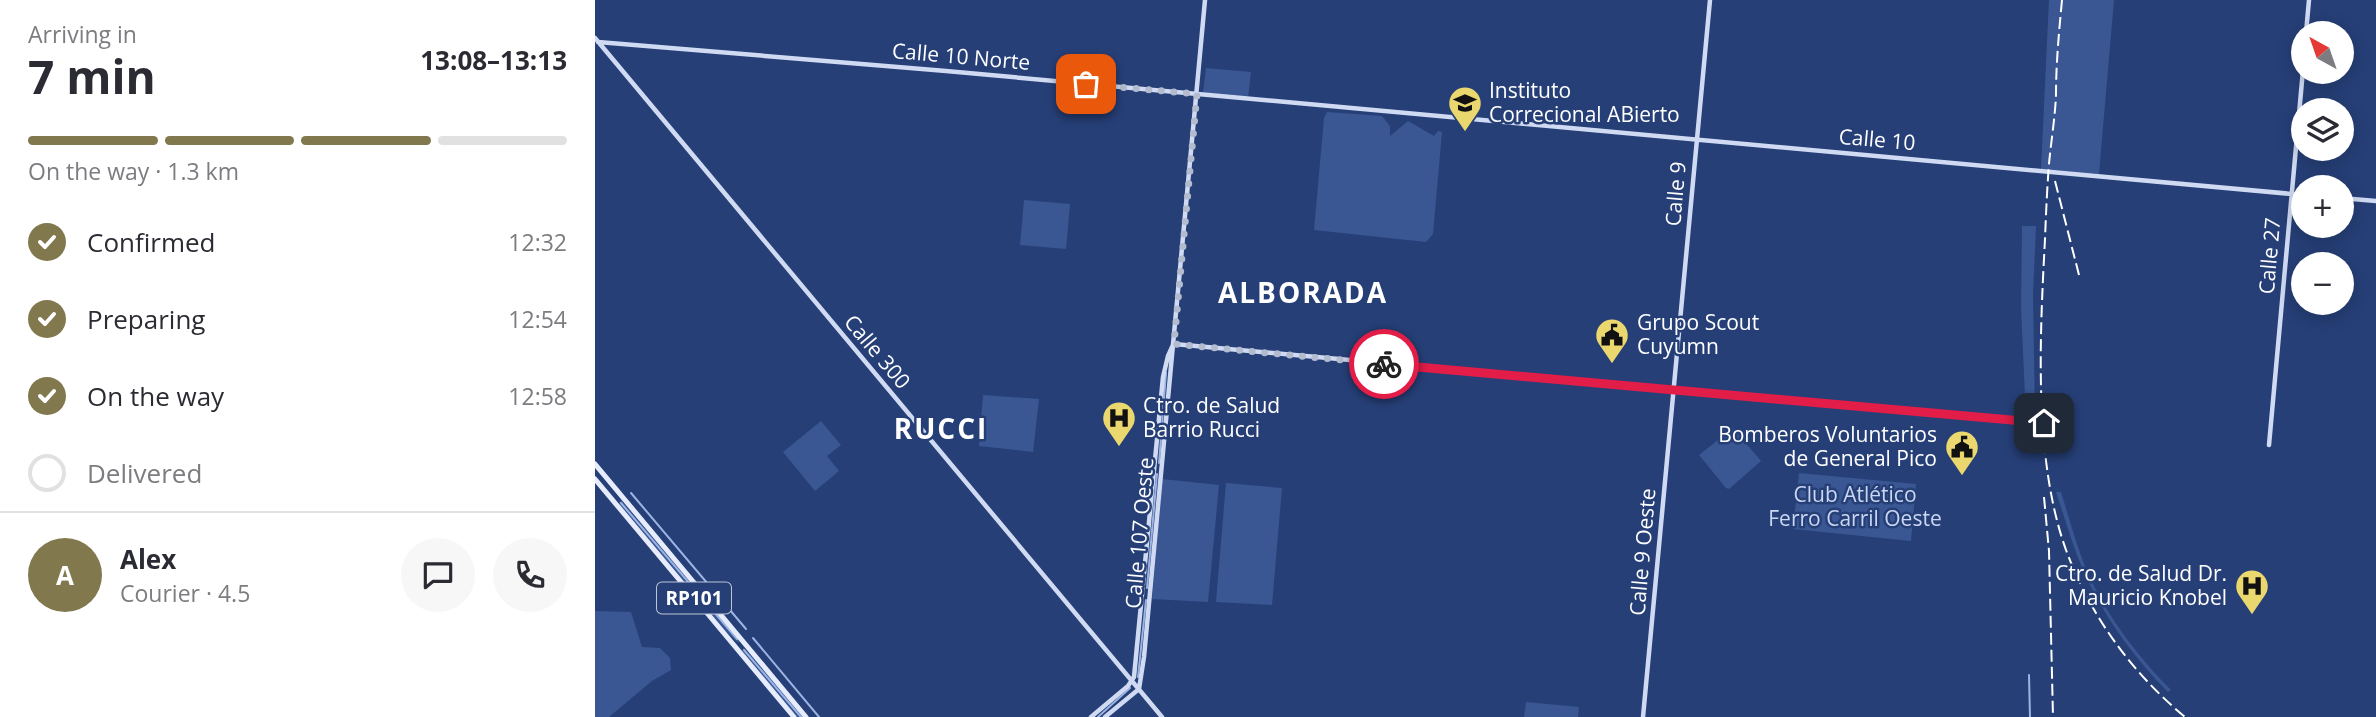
<!DOCTYPE html>
<meta charset="utf-8">
<style>
body{margin:0;font-family:"Open Sans",sans-serif;background:#f7f7f7;color:#2b2b33;height:100vh;display:flex;flex-direction:column;font-size:26px;white-space:nowrap}
*{box-sizing:border-box;margin:0}
p{font-size:23px;color:#7c7c81}
.icon{flex:none;width:38px;height:38px;fill:none;stroke:currentColor;stroke-width:2;stroke-linecap:round;stroke-linejoin:round}
.map{position:relative;flex:1;overflow:hidden}
.drawer{display:flex;flex-direction:column;background:#fff;width:595px}
.drawer>*{flex:none}
.needle{width:46px;rotate:320deg}
.controls{position:absolute;left:1696px;top:21px;display:grid;gap:14px}
.controls a{display:grid;place-items:center;width:63px;height:63px;border-radius:50%;background:#fff;box-shadow:0 4px 18px #0003;font-size:35px}
.pin{position:absolute;display:grid;place-items:center;width:60px;height:60px;color:#fff;margin:-30px;border-radius:14px;box-shadow:0 4px 10px #0006}
.courier{position:absolute;display:grid;place-items:center;width:70px;height:70px;margin:-35px;border:5px solid #e11d48;border-radius:50%;background:#fff;color:#222;box-shadow:0 2px 9px #0007}
.head em{font-style:normal;font-weight:700}
.head div{display:flex;flex-direction:column-reverse}
.head{display:flex;align-items:center;justify-content:space-between;height:119px;padding:0 28px}
h1{font-size:46px;font-weight:700;line-height:52px}
.bar{display:grid;grid-template-columns:repeat(4,1fr);gap:10px 7px;align-content:center;height:84px;padding:0 28px}
.bar i{height:9px;border-radius:5px;background:#e1e1e2}
.bar .active{background:#81784e}
.bar p{grid-column:span 4}
.line{display:flex;align-items:center;gap:18px;padding:0 28px;border-top:2px solid #e1e1e2}
.line div{flex:1}
.round{display:grid;place-items:center;flex:none;width:74px;height:74px;border-radius:37px;background:#f7f7f7}
ol{padding:0 28px;list-style:none}
li{display:flex;align-items:center;gap:21px;height:77px}
li p{margin-inline-start:auto}
li .icon{padding:7px;border-radius:50%;background:#81784e;color:#fff;stroke-width:4}
li:last-child{color:#7c7c81}
li i{width:38px;height:38px;border:4px solid #e1e1e2;border-radius:50%}
main{display:flex;flex:1;min-height:0}
.map>svg:first-child{display:block}
.green{fill:#3a5794}
.lines{fill:none;stroke-linecap:round;stroke-linejoin:round}
.stream{stroke:#9cb4e3;stroke-width:2}
.secondary{stroke:#d0dbf3;stroke-width:4.5}
.primary{stroke:#e7ecfc;stroke-width:5}
.rail{stroke:#fff;stroke-width:2;stroke-dasharray:12 5;stroke-linecap:butt}
.done{stroke:#b3bccf;stroke-width:7;stroke-dasharray:0 12.6}
.route{stroke:#e11d48;stroke-width:9}
.labels{text-anchor:middle;stroke-width:5;stroke-linejoin:round;paint-order:stroke}
.shield{fill:#263f77;stroke:#bec5d6;stroke-width:2}
.shield-label{font-size:19px;font-weight:bold;fill:#fff}
.street-label{font-size:21px;fill:#fff;stroke:#263f77}
.poi-label{font-size:21px;fill:#fff;stroke:#263f77;text-anchor:start}
.park-label{font-size:21px;fill:#cad7f2;stroke:#263f77}
.district-label{font-size:28px;font-weight:bold;letter-spacing:2px;fill:#fff;stroke:#263f77}
</style>
<main>
<section class="drawer">
<div class="head"><div><h1>7 min</h1><p>Arriving in</p></div><em>13:08–13:13</em></div>
<div class="bar"><i class="active"></i><i class="active"></i><i class="active"></i><i></i><p>On the way · 1.3 km</p></div>
<ol>
<li><svg class="icon" aria-label="check" viewBox="0 0 24 24"><path d="M5 12l5 5 9-10"/></svg>Confirmed<p>12:32</p></li>
<li><svg class="icon" aria-label="check" viewBox="0 0 24 24"><path d="M5 12l5 5 9-10"/></svg>Preparing<p>12:54</p></li>
<li><svg class="icon" aria-label="check" viewBox="0 0 24 24"><path d="M5 12l5 5 9-10"/></svg>On the way<p>12:58</p></li>
<li><i></i>Delivered</li>
</ol>
<div class="line" style="height:126px"><b class="round" style="background:#81784e;color:#fff">A</b><div><b>Alex</b><p>Courier · 4.5</p></div><a class="round"><svg class="icon" aria-label="chat" viewBox="0 0 24 24"><path d="M4 5h16v11H9l-5 4z"/></svg></a><a class="round"><svg class="icon" aria-label="phone" viewBox="0 0 24 24"><path d="M5 4h4l2 5-3 2q2 4 5 5l2-3 5 2v4C11 20 4 13 5 4z"/></svg></a></div>
</section>
<div class="map">
<svg width="1781" height="717" viewBox="0 0 1781 717">
<rect width="100%" height="100%" fill="#263f77"/>
<path class="green" d="M1454,0H1519L1504,174L1446,169Z
M611,68L656,72L653,98L608,93Z
M732,112L787,116L795,126V136L813,121L839,136L843,131L847,132L838,234L831,242L719,230L729,118Z
M429,200L475,204L471,249L425,245Z
M1427,226H1441L1438,294L1440,419H1431L1426,307Z
M388,395L444,399L438,452L384,446Z
M226,421L246,445L232,456L244,471L220,491L188,452Z
M1138,428L1166,461L1134,489L1131,488L1104,455Z
M1204,473L1321,484L1316,541L1198,529Z
M567,479L624,485L613,602L557,599Z
M631,483L687,488L677,605L621,602Z
M1461,492H1466C1475,521 1483,552 1496,580C1515,620 1545,659 1576,690L1573,692C1541,660 1514,623 1494,583C1480,554 1471,522 1461,492Z
M26,500L145,641L143,643L129,630L25,506L24,502Z
M0,611L36,612L47,647L65,648L75,658L76,670L57,681L14,717H0Z
M148,648L162,660L209,717H201L147,653Z
M931,702L984,707L983,717H929Z"/>
<g class="lines">
<path class="stream" d="M564,463L571,373
M36,493L151,629
M26,503L142,639
M552,588L562,474
M158,638L224,717
M149,650L206,717
M1434,675L1435,717
M543,677L551,600
M503,717L535,688"/>
<path class="secondary" d="M1711,33L1714,0
M0,38L567,717
M3,42L351,71L1708,195
M1746,198L1781,201
M579,344L1457,424
M1674,445L1708,70
M544,689L549,657L610,0
M496,717L533,686L539,677L568,377L573,356L578,345
M510,717L544,689
M1048,717L1115,0"/>
<path class="primary" d="M0,464L211,717
M0,479L199,717"/>
<path class="rail" d="M1467,0C1464,32 1461,63 1461,95C1460,118 1456,142 1454,164C1452,189 1451,214 1450,239C1445,335 1438,458 1471,550C1495,615 1536,672 1590,717
M1460,181L1484,275
M1449,497L1454,551L1458,717"/>
</g>
<g class="lines">
<path class="done" d="M491,84L602,94L579,344L789,364"/>
<path class="route" d="M789,364L1449,423"/>
</g>
<defs>
<g id="university-pin" transform="scale(1.75)"><path d="M0 17L-7.5 6A9.5 9.5 0 1 1 7.5 6Z" fill="#ead76e" stroke="#263f77"/><path d="M0-5L7-2L0 1L-7-2ZM-4 1L0 2.5L4 1V4Q0 6-4 4Z" fill="#111"/></g>
<g id="civic-pin" transform="scale(1.75)"><path d="M0 17L-7.5 6A9.5 9.5 0 1 1 7.5 6Z" fill="#ead76e" stroke="#263f77"/><path d="M-.6-6.5H3V-4.5H.6V-3L4-1V1h2V6H-6V1h2V-1L-.6-3ZM-1.2 2.5V6h2.4V2.5Z" fill="#111"/></g>
<g id="hospital-pin" transform="scale(1.75)"><path d="M0 17L-7.5 6A9.5 9.5 0 1 1 7.5 6Z" fill="#ead76e" stroke="#263f77"/><path d="M-5-5h3v3.5h4V-5h3V5h-3V1.5h-4V5h-3Z" fill="#111"/></g>
</defs>
<g fill-rule="evenodd">
<use href="#university-pin" x="870" y="103"/>
<use href="#civic-pin" x="1017" y="335"/>
<use href="#hospital-pin" x="524" y="418"/>
<use href="#civic-pin" x="1367" y="447"/>
<use href="#hospital-pin" x="1657" y="586"/>
</g>
<g class="labels">
<rect class="shield" x="62" y="582.5" width="74" height="31" rx="5"/>
<g class="shield-label">
<text x="99" y="605">RP101</text>
</g>
<g class="street-label">
<text transform="translate(366 57) rotate(5)" y="7">Calle 10 Norte</text>
<text transform="translate(1282 140) rotate(5)" y="7">Calle 10</text>
<text transform="translate(1081 194) rotate(-85)" y="7">Calle 9</text>
<text transform="translate(1675 256) rotate(-85)" y="7">Calle 27</text>
<text transform="translate(282 352) rotate(50)" y="7">Calle 300</text>
<text transform="translate(545 533) rotate(-85)" y="7">Calle 107 Oeste</text>
<text transform="translate(1048 552) rotate(-85)" y="7">Calle 9 Oeste</text>
</g>
<g class="poi-label">
<text x="894" y="98">Instituto<tspan x="894" dy="24">Correcional ABierto</tspan></text>
<text x="1042" y="330">Grupo Scout<tspan x="1042" dy="24">Cuyumn</tspan></text>
<text x="548" y="413">Ctro. de Salud<tspan x="548" dy="24">Barrio Rucci</tspan></text>
<text x="1342" y="442" text-anchor="end">Bomberos Voluntarios<tspan x="1342" dy="24">de General Pico</tspan></text>
<text x="1632" y="581" text-anchor="end">Ctro. de Salud Dr.<tspan x="1632" dy="24">Mauricio Knobel</tspan></text>
</g>
<g class="park-label">
<text x="1260" y="502">Club Atlético<tspan x="1260" dy="24">Ferro Carril Oeste</tspan></text>
</g>
<g class="district-label">
<text x="708" y="303">ALBORADA</text>
<text x="346" y="439">RUCCI</text>
</g>
</g>
</svg>
<div class="controls">
<a><svg class="needle" viewBox="-14 -14 28 28"><path d="M0-13l5 13h-10z" fill="#e53935"/><path d="M0 13l5-13h-10z" fill="#7c7c81"/></svg></a>
<a><svg class="icon" aria-label="layers" viewBox="0 0 24 24"><path d="M12 4l9 5-9 5-9-5zM3 14l9 5 9-5"/></svg></a>
<a>+</a>
<a>−</a>
</div>
<div class="pin" style="left:491px;top:84px;background:#ea580c"><svg class="icon" aria-label="bag" viewBox="0 0 24 24"><path d="M5 8h14l-1 12H6zM9 8a3 3 0 0 1 6 0"/></svg></div>
<div class="pin" style="left:1449px;top:423px;background:#1f2937"><svg class="icon" aria-label="home" viewBox="0 0 24 24"><path d="M3 11l9-7 9 7M6 9v11h12V9"/></svg></div>
<div class="courier" style="left:789px;top:364px"><svg class="icon" aria-label="bike" viewBox="0 0 24 24"><circle cx="6" cy="16" r="4"/><circle cx="18" cy="16" r="4"/><path d="M6 16l4-8h5l3 8M10 8l3 8H6M13 5h3"/></svg></div>
</div>
</main>
